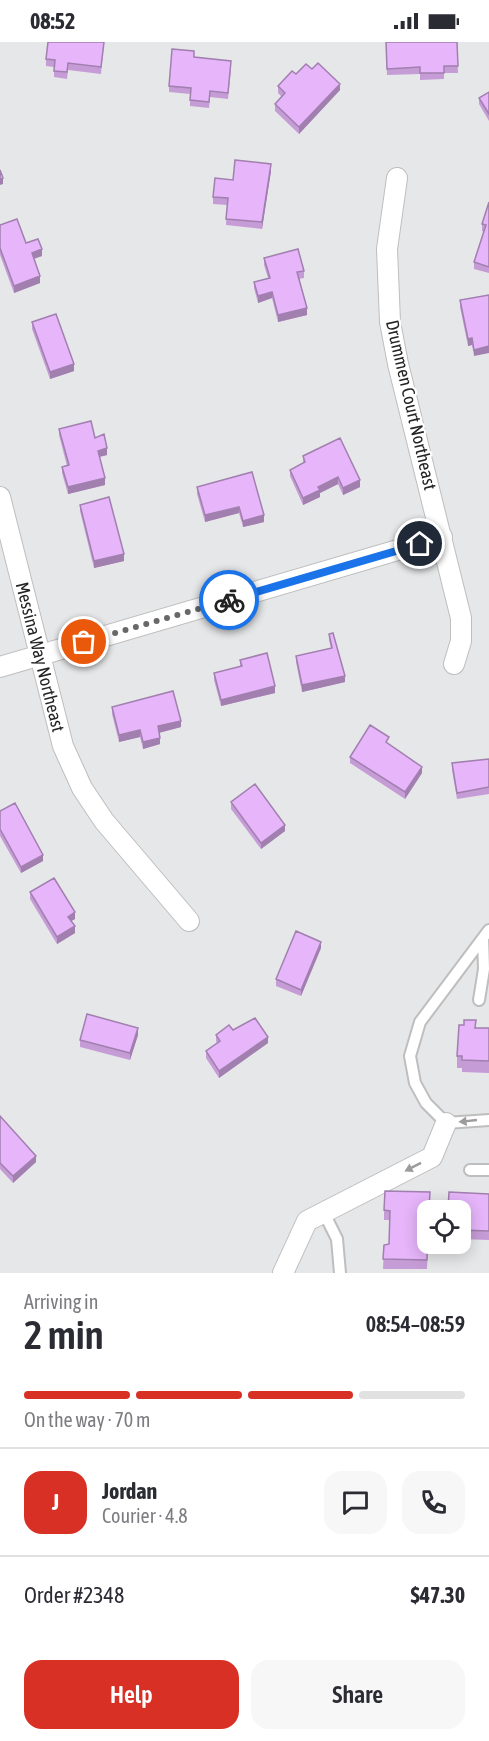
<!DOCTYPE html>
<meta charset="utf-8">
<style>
body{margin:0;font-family:"Asap Condensed",sans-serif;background:#f7f7f7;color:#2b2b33;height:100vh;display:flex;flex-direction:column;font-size:22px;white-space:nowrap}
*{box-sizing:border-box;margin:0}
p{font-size:20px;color:#7c7c81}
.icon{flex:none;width:33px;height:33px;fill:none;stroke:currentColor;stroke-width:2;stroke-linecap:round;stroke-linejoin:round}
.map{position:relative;height:1231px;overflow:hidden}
.sheet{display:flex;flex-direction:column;background:#fff;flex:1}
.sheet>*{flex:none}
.buttons{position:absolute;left:417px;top:1158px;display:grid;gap:12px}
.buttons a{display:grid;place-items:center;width:54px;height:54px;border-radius:12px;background:#fff;box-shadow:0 3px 15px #0003;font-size:30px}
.pin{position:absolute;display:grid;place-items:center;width:51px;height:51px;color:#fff;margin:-26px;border:3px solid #fff;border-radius:50%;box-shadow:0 2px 6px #0007}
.courier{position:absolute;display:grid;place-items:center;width:60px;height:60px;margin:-30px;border:4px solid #1a73e8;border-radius:50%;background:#fff;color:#222;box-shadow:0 2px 8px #0007}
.summary em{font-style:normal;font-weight:600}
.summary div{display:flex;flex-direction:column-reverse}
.summary{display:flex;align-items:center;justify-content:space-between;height:102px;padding:0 24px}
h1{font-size:39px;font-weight:600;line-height:45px}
.bar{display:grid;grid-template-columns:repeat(4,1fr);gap:9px 6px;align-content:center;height:72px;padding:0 24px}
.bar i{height:8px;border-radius:4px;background:#e1e1e2}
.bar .current{background:#d93025}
.bar p{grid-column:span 4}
.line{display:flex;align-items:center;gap:15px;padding:0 24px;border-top:2px solid #e1e1e2}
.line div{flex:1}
.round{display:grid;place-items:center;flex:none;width:63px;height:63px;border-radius:18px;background:#f7f7f7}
.button{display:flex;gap:12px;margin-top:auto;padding:12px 24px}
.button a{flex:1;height:69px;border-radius:18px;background:#d93025;color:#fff;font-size:24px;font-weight:600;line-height:69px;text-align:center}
.button a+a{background:#f7f7f7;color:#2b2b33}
.status{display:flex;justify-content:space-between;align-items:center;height:42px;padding:0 30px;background:#fff;direction:ltr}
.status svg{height:16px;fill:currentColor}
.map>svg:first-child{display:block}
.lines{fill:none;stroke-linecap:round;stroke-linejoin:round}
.lane-casing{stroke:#bebebf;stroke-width:14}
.street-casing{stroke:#bebebf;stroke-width:22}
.lane{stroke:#fff;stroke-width:10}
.street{stroke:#fff;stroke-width:20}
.wall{fill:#c69cd7}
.shaded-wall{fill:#a17faf}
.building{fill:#e6b5fa;stroke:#a17faf;stroke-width:1.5}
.oneway{fill:#9c9c9c}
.done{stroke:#686869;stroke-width:6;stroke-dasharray:0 10.8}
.route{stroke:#1a73e8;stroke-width:8}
.labels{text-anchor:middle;stroke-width:4.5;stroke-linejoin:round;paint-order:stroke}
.street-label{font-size:18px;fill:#242424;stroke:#fff}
</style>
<div class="status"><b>08:52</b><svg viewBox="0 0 49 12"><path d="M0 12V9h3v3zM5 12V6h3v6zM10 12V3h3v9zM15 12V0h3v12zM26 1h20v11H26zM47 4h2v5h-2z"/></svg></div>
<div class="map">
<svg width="489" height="1231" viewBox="0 0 489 1231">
<rect width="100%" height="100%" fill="#e6e7e8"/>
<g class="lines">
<g class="lane-casing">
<path id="lane" d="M489,888L420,980L410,1014L415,1041L426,1061L446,1081L489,1078
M479,958L484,927L483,896
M470,1128H489
M324,1171L337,1197L340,1231"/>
</g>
<g class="street-casing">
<path id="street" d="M397,136L387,207L390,280L398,322L461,576V599L454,622
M0,455L63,704L82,746L104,779L189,879
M0,625L442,495
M283,1231L307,1179L432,1115L446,1081"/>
</g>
<use href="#lane" class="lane"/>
<use href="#street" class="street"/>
</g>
<path class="wall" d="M104,0L101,32L68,28L67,37L54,35V25L46,24V17Z
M386,0H457L458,31H444V37L420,38V32L387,33Z
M194,16L231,26L228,57L210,55L209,66L190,64V52L169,50V44Z
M312,27L340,48L299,92L275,69V62L282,55L278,51V44L296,32Z
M489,50V79L479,62V56Z
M271,129L262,187L226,183L227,163L213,162V155L233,138Z
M489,160V231L474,227V220L484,190L482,189V182Z
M0,183L26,201L42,214L34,217L40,241L14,251L0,213Z
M264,216L304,229V236L299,237L307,273L278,280L272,256L258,261L254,246V240L268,236L264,223Z
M489,253L474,314L472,303L468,304L460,265V258Z
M32,280L74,329L50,337L32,287Z
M59,387L95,396L107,413L100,415L105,443L68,452L62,431V425L67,424L59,393Z
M303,414L360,445L343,453L338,442L320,451V455L303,463L290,434V428L303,421Z
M252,430L264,480L243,485L239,471L205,480L197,452V445Z
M80,463L124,519L94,526L80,469Z
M329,592L345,640L302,650L296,620V614L331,606L329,598Z
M240,618L275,651L221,664L214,638V631L240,624Z
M112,665L181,685L159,691L160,702L143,707L140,695L119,700L112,672Z
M389,702L422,731L405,757L350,721V715Z
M489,717V752L457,757L452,728V721Z
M231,760L285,789L261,807L231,767Z
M0,769L43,819L21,831L0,794Z
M30,850L75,877L71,879L75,891L57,902L30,857Z
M321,906L301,954L276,944V937Z
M476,986H489V1031L462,1030V1026H457V1014Z
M138,993L130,1018L80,1005V998Z
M216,993L268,1001L219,1036L206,1016V1009L217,1001L216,999Z
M0,1074L36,1120L13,1141L0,1127Z
M489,1152V1198L460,1197V1168Z
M384,1168H429L427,1227H383L384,1203L389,1202V1178H384Z"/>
<path class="shaded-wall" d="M340,42V48L299,92V85Z
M271,122V129L262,187V180Z
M3,136V142L0,143V137Z
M42,207V214L32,217V211Z
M40,234V241L14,251V244Z
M272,250V256L258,261V254Z
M307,266V273L278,280V273Z
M472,296V303L468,304V297Z
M489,304V311L474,314V308Z
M74,322V329L50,337V330Z
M107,406V413L98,415V409Z
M338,435V442L320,451V455L303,463V456L318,445Z
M105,436V443L68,452V445Z
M360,438V445L343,453V446Z
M239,465V471L205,480V473Z
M264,473V480L243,485V479Z
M124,512V519L94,526V519Z
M345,634V640L302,650V643Z
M275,644V651L221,664V658Z
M181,679V685L158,691V684Z
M140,688V695L119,700V693Z
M160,696V702L143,707V700Z
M422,725V731L405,757V750Z
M285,783V789L261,807V801Z
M43,813V819L21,831V825Z
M75,870V877L68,881V875Z
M75,884V891L57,902V895Z
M321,900V906L301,954V948Z
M138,986V993L130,1018V1011Z
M268,995V1001L219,1036V1029Z
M36,1114V1120L13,1141V1134Z"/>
<path class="building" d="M48,0H104L101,25L68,21L67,30L54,29L55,18L46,17Z
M386,0H457L458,24H444V31H420V25L387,27Z
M172,7L194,9V15L231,19L228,51L210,49L209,60L190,58L191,46L169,44Z
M318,21L340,42L299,85L275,62L285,51L278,44L292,29L296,32L306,22L312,27Z
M489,50V72L479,56Z
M235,118L271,122L262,180L226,177L228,156L213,155L215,136L233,138Z
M0,128L3,136L0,137Z
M489,160V225L474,220L486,183L482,182Z
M17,177L26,201L38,197L42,207L32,211L40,234L14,244L0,206V183Z
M298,207L304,229L297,230L307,266L278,273L272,250L258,254L254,240L270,236L264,216Z
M489,253V304L474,308L472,296L468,297L460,258Z
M56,272L74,322L50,330L32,280Z
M91,379L95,396L104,392L107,406L98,409L105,436L68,445L62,425L69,423L59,387Z
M340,396L360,438L343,446L338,435L318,445L320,448L303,456L290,428L305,420L303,414Z
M252,430L264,473L243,479L239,465L205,473L197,445Z
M109,455L124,512L94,519L80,463Z
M333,591L345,634L302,643L296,614L332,606L329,592Z
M267,611L275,644L221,658L214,631L242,624L240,618Z
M173,649L181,679L158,684L160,696L143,700L140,688L119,693L112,665Z
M370,683L389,695L386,700L422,725L405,750L350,715Z
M489,717V745L457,751L452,721Z
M255,742L285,783L261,801L231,760Z
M15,761L43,813L21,825L0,787V769Z
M54,836L75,870L68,875L75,884L57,895L30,850Z
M296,889L321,900L301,948L276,937Z
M87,972L138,986L130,1011L80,998Z
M255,976L268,995L219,1029L206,1009L220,999L216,993L229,983L233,988Z
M464,978H476L475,986H489V1019L462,1018V1014H457L459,983H464Z
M0,1074L36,1114L13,1134L0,1121Z
M385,1149L430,1150L429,1168H428L427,1218L383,1217L384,1203L389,1202L390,1169L384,1168Z
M449,1150L489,1152V1189L460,1188V1168H448Z"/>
<defs><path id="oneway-solid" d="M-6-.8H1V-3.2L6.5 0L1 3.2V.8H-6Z" transform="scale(1.5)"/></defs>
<g class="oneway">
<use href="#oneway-solid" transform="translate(468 1079) rotate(174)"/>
<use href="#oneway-solid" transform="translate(413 1125) rotate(153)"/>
</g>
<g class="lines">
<path class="done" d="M84,600L229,558"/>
<path class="route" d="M229,558L420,502"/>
</g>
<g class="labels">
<g class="street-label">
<text transform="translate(411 363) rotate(77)" y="6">Drummen Court Northeast</text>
<text transform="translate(40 615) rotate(76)" y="6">Messina Way Northeast</text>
</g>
</g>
</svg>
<div class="buttons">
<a><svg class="icon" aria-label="locate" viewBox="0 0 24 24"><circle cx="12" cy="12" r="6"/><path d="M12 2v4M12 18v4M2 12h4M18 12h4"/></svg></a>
</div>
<div class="pin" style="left:84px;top:600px;background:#ea580c"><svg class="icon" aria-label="bag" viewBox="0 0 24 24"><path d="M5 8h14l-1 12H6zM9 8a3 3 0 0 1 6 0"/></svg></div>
<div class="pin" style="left:420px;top:502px;background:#1f2937"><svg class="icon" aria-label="home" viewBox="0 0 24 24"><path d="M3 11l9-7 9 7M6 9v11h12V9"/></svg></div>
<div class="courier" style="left:229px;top:558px"><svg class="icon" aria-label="bike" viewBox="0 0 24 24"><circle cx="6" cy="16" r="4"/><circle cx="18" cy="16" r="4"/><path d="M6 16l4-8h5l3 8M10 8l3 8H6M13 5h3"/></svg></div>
</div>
<section class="sheet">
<div class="summary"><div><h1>2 min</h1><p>Arriving in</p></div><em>08:54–08:59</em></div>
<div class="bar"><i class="current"></i><i class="current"></i><i class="current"></i><i></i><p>On the way · 70 m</p></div>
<div class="line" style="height:108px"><b class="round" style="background:#d93025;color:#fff">J</b><div><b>Jordan</b><p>Courier · 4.8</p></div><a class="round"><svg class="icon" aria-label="chat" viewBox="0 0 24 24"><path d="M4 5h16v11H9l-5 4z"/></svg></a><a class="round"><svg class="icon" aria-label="phone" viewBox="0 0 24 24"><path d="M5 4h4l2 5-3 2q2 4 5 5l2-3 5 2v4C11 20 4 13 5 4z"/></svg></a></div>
<div class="line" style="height:78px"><div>Order #2348</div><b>$47.30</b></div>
<div class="button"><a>Help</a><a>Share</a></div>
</section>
